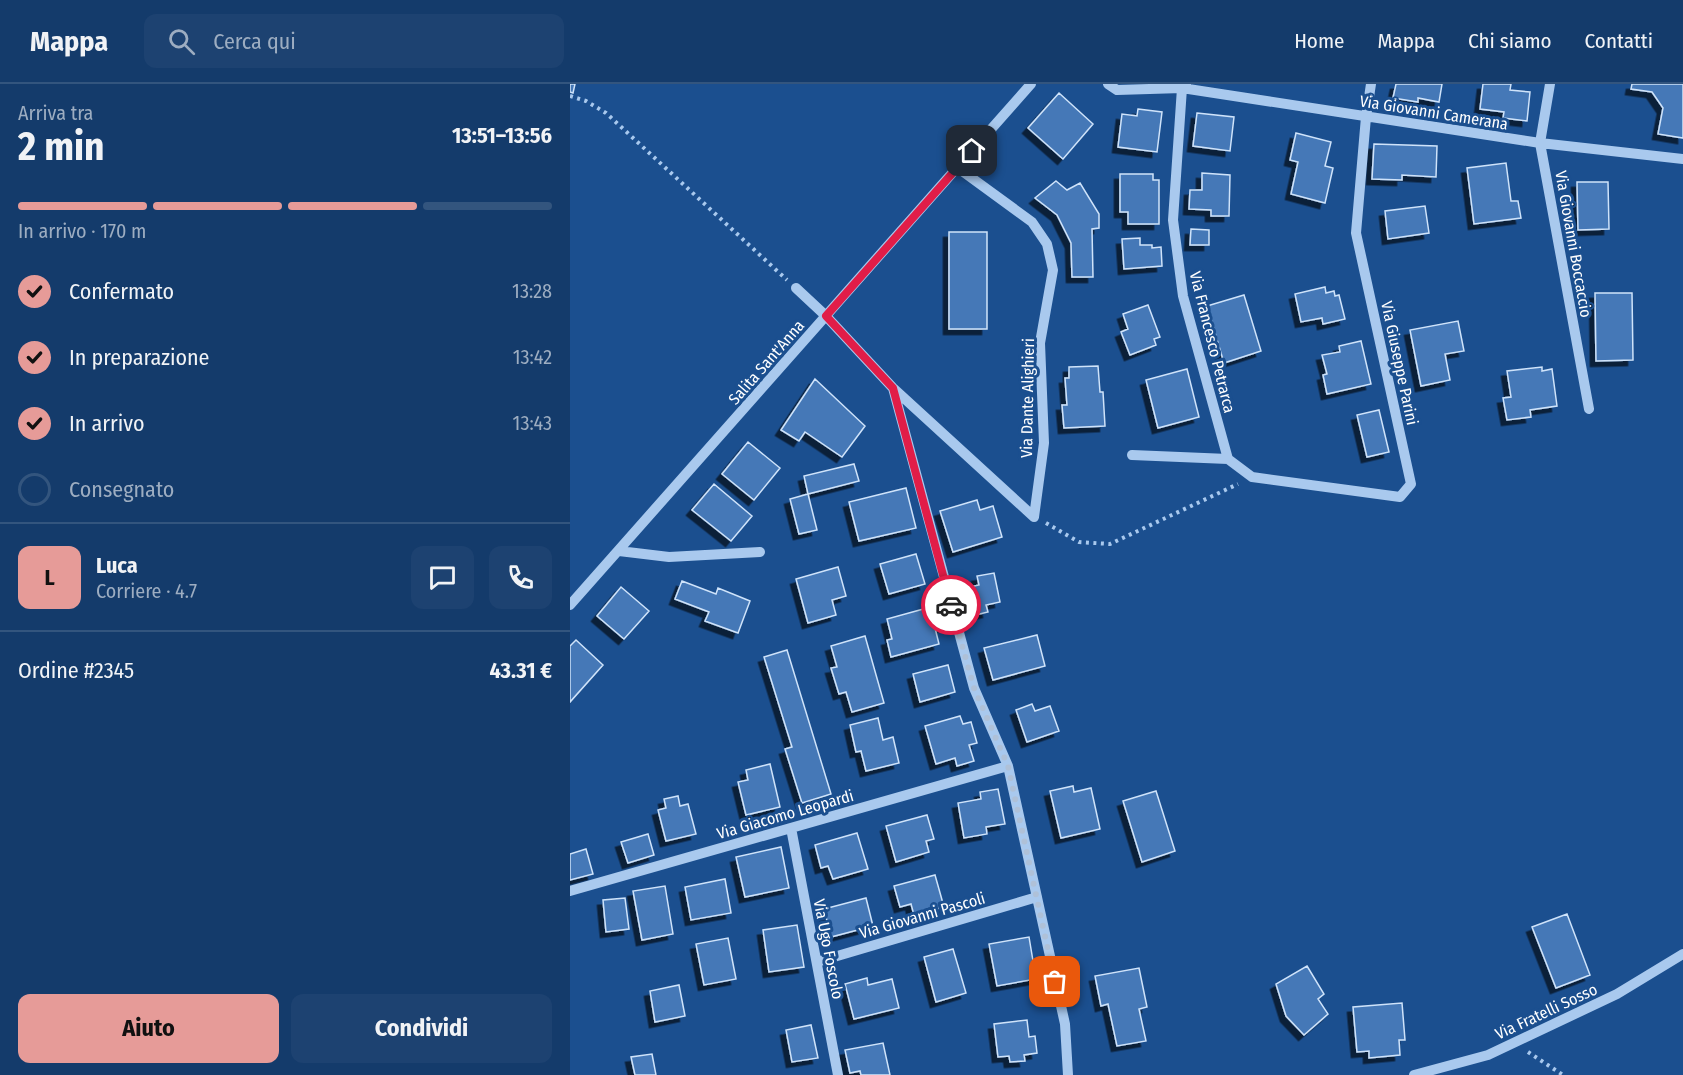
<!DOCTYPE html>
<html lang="it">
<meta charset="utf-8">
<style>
body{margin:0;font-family:"Fira Sans Condensed",sans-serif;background:#1d4271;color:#f1f3f6;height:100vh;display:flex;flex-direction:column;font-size:22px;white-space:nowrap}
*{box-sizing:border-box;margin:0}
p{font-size:20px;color:#9dadc1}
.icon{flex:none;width:33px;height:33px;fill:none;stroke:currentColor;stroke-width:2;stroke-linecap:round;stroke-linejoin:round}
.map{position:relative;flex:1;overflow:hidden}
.panel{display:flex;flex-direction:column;background:#143b6b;width:570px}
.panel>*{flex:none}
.pin{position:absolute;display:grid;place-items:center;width:51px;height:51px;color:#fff;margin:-26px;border-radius:12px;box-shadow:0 3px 9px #0006}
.courier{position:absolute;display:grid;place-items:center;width:60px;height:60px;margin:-30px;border:4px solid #e11d48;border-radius:50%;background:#fff;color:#222;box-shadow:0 2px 8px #0007}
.summary em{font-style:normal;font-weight:700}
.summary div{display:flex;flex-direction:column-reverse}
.summary{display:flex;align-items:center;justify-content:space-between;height:102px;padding:0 18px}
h1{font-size:39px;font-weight:700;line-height:45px}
.bar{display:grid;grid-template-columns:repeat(4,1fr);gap:9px 6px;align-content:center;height:72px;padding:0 18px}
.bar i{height:8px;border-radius:4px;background:#33557e}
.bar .current{background:#e69b98}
.bar p{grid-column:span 4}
.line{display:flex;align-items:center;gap:15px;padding:0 18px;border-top:2px solid #33557e}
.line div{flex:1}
.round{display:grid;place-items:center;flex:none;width:63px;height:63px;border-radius:12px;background:#1d4271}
ol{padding:0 18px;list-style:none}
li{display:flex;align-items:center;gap:18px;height:66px}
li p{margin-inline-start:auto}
li .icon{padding:6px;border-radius:50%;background:#e69b98;color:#111;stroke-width:4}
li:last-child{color:#9dadc1}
li i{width:33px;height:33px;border:3px solid #33557e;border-radius:50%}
.primary-button{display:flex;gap:12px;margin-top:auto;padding:12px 18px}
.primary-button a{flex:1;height:69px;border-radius:12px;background:#e69b98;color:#111;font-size:24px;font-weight:700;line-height:69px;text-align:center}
.primary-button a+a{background:#1d4271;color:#f1f3f6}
header{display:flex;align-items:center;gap:36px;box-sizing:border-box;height:84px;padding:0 30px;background:#143b6b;border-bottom:2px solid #33557e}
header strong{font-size:28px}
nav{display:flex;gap:33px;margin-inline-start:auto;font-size:21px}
.search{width:420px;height:54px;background:#1d4271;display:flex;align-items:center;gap:15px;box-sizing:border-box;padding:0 21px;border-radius:12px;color:#9dadc1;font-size:22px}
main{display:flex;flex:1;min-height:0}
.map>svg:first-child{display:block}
.building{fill:#4478b7;stroke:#cfe3fa;stroke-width:1.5;filter:url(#shadow)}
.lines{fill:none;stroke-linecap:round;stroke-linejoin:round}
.path{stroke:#a9c9ee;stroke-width:4;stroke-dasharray:3 4.5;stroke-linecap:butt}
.minor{stroke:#a9c9ee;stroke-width:10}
.done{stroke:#afc1d8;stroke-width:6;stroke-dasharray:0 10.8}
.route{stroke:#e11d48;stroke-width:8}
.labels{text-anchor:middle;stroke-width:6;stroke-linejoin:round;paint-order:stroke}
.street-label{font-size:16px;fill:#fff;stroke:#1b4f8f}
</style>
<header>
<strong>Mappa</strong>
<div class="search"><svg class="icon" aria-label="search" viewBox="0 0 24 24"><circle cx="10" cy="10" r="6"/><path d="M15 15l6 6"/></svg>Cerca qui</div>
<nav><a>Home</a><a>Mappa</a><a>Chi siamo</a><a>Contatti</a></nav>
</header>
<main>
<section class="panel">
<div class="summary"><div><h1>2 min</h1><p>Arriva tra</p></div><em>13:51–13:56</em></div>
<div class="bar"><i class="current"></i><i class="current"></i><i class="current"></i><i></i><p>In arrivo · 170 m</p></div>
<ol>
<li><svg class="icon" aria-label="check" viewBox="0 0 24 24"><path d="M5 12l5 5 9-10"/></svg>Confermato<p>13:28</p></li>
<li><svg class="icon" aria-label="check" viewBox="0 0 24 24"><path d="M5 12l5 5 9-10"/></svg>In preparazione<p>13:42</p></li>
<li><svg class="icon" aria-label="check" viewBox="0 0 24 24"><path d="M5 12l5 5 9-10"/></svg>In arrivo<p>13:43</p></li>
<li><i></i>Consegnato</li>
</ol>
<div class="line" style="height:108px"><b class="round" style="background:#e69b98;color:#111">L</b><div><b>Luca</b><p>Corriere · 4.7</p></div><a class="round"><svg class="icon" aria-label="chat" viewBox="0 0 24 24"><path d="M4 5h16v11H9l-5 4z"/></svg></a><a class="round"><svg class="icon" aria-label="phone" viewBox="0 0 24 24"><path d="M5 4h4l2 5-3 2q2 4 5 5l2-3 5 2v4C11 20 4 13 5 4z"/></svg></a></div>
<div class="line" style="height:78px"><div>Ordine #2345</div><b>43.31 €</b></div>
<div class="primary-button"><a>Aiuto</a><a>Condividi</a></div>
</section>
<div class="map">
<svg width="1113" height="991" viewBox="0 0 1113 991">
<defs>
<filter id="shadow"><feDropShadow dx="-5.5" dy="5.5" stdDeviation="0" flood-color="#0009"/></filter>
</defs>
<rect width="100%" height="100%" fill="#1b4f8f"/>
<path class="building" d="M0,0H5L3,9L0,8Z
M826,0H872L869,18L848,14V18L823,14Z
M913,0H941L940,6L960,8L957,37L933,34L934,28L910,25Z
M1062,0H1113V54L1088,50L1093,24L1082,8L1061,5Z
M489,9L523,40L493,75L458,44Z
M568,25L592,28L587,68L548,63L552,30L567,32Z
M627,29L664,33L660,67L623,62Z
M726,49L761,58L755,82L763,84L755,119L721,110L728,78L720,76Z
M804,60L867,62L866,93L832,91V96L802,95Z
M936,79L941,117H948L951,134L904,140L897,84Z
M632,89L660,91L659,132H641V126L619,125L620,106H632Z
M550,90H583V96H589V140H558V128H550Z
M486,97L497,106L510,99L529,130V144L522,145L523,193H502L501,159L487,131L465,114Z
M1007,98H1038L1039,145L1008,146Z
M855,122L859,149L818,155L815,127Z
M621,145L639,146V161H620Z
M379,148H417V245H379Z
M570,154V161H582V164L591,163L592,182L554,185L552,155Z
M755,203L756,209L764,207L765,212L769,211L775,235L753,240L752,234L731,238L725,210Z
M1025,209H1062L1063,276L1026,277Z
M674,211L691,267L654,279L637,222Z
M578,221L590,253L584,255L586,261L560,271L551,248L558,245L553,230Z
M888,237L894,267L875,270L880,296L851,302L840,246Z
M791,257L801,300L757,310L753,291L757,290L752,271L770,268L769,262Z
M528,282L530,308H533L535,342L494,344L492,321H497L495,294H499V283Z
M972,283V287L982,285L987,322L960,326L961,333L937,336L933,314L941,313L937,287Z
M617,285L629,333L588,344L576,296Z
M245,295L295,342L272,373L235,348L229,357L211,346Z
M809,326L819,368L797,373L787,331Z
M178,358L210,384L184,416L152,390Z
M284,380L289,397L238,410L234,392Z
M144,400L182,432L161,457L122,426Z
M336,404L346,444L289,457L279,418Z
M238,410L247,446L229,450L220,415Z
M407,416L410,426L423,422L432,453L383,468L370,427Z
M346,470L355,500L319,510L310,480Z
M268,483L276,512L262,516L266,531L238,539L226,495Z
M424,489L430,518L416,521L418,528L401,532L395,504L409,501L407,492Z
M112,497L146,510L148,504L180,517L168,549L135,537L139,528L105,515Z
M51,503L79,527L54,555L27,532Z
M368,521L374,542L365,544L369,560L321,573L317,556L322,555L317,535Z
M467,551L475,582L423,596L414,564Z
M295,552L314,619L282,628L276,608L269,610L261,584L267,583L261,562Z
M6,556L33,581L0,618V562Z
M217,566L261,710L232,719L215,665L222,663L194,573Z
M378,581L385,608L350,618L343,590Z
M462,620L465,627L480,622L489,647L457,658L446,626Z
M390,632L393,640L401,638L407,659L399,661L404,677L387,682L385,674L366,680L355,642Z
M308,634L313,656L323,653L329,679L296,687L291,667L286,668L280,641Z
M200,680L210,723L176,731L168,698L178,696L176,686Z
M503,702L504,708L521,704L530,745L491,754L480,707Z
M428,705L435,740L416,743L417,750L394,754L388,719L411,715L410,708Z
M586,707L605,767L572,778L553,717Z
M108,712L110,722L118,720L126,750L96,757L88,726L96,724L94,715Z
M357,731L364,755L356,757L359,768L326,778L316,742Z
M287,749L298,785L263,795L258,782L251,784L245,761Z
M78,750L84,771L58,779L51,758Z
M211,763L219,804L175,813L166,773Z
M16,765L23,790L0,796V770Z
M365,791L374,823L344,831L341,820L330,823L324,802Z
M155,795L161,829L121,836L115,803Z
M95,802L103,850L72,856L63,807Z
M55,814L59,845L36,848L33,816Z
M296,814L303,842L261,853L254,825Z
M997,830L1020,891L986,904L962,843Z
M227,841L234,883L199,888L193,846Z
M459,853L466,895L427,902L419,860Z
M158,854L166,895L134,901L126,860Z
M383,865L396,909L366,918L354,873Z
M737,882L754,910L748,915L758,930L734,951L716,932L706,900Z
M569,884L577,923L569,925L576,957L547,962L538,920L531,922L525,892Z
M297,894L298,901L322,895L329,924L284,935L275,900Z
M109,901L115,932L85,938L80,907Z
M832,919L835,956H829L830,971L799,974V967L787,968L783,923Z
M457,936L459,953L465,952L467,969L454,971L455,977L440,978L439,972L428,973L424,940Z
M241,941L248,974L222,978L216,946Z
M313,959L320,991H291L290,987L280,989L275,966Z
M82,970L86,991H65L61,973Z"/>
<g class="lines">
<path class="path" d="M0,12L16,17L36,29L217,196
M476,439L509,458L540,460L668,400
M958,968L993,991"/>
<path class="minor" d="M538,0L547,6L612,4L616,0
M801,0L796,33L786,149L841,400L830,413L682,393L658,375L613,212L603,136L612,4L970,59L1113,75
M980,0L970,59L1019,325
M388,84L462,138L477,160L483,186L470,259L474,359L464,433
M226,204L256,232L323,304L464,433
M323,304L404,604L438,682L495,940L498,991
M562,371L658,375
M49,467L99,473L190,468
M0,521L461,0
M221,744L268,991
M0,807L438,682
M247,878L467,813
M844,991L918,971L1047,910L1113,870"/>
</g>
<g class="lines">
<path class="done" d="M381,521L404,604L438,682L485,898"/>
<path class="route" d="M381,521L323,304L256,232L402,67"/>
</g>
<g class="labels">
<g class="street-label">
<text transform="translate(864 28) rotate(9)" y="6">Via Giovanni Camerana</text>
<text transform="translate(1004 160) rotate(80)" y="6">Via Giovanni Boccaccio</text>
<text transform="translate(643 258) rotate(76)" y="6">Via Francesco Petrarca</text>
<text transform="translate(196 278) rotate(-49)" y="6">Salita Sant'Anna</text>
<text transform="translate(830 279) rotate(78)" y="6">Via Giuseppe Parini</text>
<text transform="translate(457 314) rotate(-89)" y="6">Via Dante Alighieri</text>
<text transform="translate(215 730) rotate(-16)" y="6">Via Giacomo Leopardi</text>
<text transform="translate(352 831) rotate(-16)" y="6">Via Giovanni Pascoli</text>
<text transform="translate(259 865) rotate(79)" y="6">Via Ugo Foscolo</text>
<text transform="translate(976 927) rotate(-25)" y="6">Via Fratelli Sosso</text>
</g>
</g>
</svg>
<div class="pin" style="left:485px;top:898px;background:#ea580c"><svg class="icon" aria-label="bag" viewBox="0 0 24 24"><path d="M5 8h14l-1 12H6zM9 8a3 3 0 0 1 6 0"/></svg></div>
<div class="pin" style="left:402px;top:67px;background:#1f2937"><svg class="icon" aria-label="home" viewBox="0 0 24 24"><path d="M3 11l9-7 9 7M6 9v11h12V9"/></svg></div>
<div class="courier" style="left:381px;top:521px"><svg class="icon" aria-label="car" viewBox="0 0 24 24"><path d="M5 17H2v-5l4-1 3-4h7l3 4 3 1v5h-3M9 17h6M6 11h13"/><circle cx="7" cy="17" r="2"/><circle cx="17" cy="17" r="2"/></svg></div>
</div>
</main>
